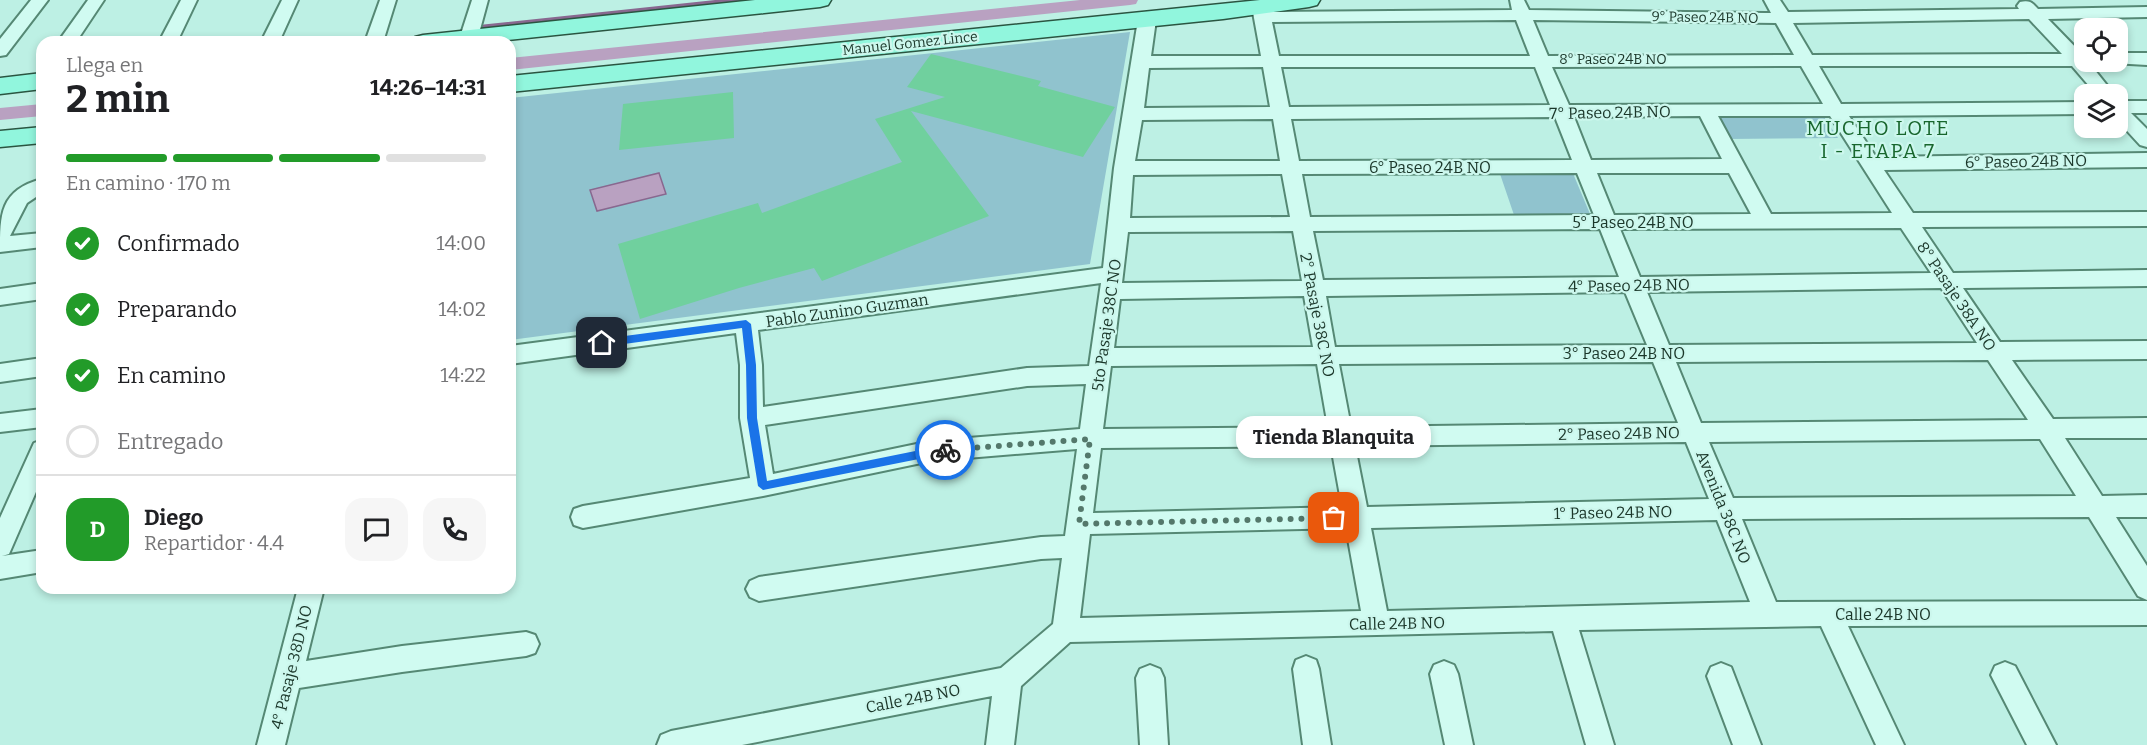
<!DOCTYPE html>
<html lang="es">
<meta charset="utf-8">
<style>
body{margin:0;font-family:Bitter,serif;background:#f6f6f6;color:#202124;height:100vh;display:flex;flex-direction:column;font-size:22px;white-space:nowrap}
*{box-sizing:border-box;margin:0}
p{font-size:20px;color:#757577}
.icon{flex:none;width:33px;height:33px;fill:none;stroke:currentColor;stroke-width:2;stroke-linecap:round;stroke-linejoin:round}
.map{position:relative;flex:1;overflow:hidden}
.panel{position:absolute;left:36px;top:36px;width:480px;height:558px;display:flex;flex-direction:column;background:#fff;border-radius:18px;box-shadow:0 3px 9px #0003}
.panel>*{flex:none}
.buttons{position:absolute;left:2074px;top:18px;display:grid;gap:12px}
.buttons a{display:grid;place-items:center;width:54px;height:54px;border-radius:12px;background:#fff;box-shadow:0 3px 9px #0003;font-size:30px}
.pin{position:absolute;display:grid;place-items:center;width:51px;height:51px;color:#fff;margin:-26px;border-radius:12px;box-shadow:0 3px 9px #0006}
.courier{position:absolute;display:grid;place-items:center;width:60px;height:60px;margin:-30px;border:4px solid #1a73e8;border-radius:50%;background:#fff;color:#222;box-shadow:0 2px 8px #0007}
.bubble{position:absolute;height:42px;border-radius:18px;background:#fff;box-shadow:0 3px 9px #0003;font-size:20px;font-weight:700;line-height:42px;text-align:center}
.overview em{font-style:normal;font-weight:700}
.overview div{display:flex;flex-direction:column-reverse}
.overview{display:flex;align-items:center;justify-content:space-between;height:102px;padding:0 30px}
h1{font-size:39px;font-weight:700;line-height:45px}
.bar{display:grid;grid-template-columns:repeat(4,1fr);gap:9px 6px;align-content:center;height:72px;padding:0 30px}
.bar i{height:8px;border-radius:4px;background:#e0e0e0}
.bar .selected{background:#229b29}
.bar p{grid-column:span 4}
.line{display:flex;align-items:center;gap:15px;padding:0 30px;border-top:2px solid #e0e0e0}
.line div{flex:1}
.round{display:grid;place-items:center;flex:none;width:63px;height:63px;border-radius:18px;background:#f6f6f6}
ol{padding:0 30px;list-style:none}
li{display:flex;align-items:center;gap:18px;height:66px}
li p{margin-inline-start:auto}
li .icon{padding:6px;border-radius:50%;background:#229b29;color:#fff;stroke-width:4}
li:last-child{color:#757577}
li i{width:33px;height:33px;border:3px solid #e0e0e0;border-radius:50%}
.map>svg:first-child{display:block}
.green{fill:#90c3ce}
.water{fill:#b9a1c1;stroke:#88688f;stroke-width:1.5}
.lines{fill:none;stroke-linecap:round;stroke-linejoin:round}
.stream{stroke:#88688f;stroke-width:5}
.canal{fill:#b9a1c1;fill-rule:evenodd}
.building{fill:#70d09e}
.minor-casing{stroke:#558874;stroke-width:4}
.major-casing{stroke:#2a5541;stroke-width:3}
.minor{fill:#d0fbf1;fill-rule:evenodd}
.major{fill:#91f6dd;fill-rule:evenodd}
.route{fill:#1a73e8}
.done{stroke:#54786b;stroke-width:6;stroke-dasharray:0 10.8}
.labels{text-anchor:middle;stroke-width:4.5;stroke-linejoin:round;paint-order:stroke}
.far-street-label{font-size:14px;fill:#1b372a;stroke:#ccf7ed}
.street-label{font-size:16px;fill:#1b372a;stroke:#ccf7ed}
.quarter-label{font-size:20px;letter-spacing:1.5px;fill:#18662d;stroke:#ccf7ed}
</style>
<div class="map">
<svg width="2147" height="745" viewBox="0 0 2147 745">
<rect width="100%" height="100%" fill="#bdf0e4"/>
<path class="green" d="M1130,32L1090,264L510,340V98Z
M1822,114L1838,138L1727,139L1715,115Z
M1499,171H1572L1590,214L1514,215Z"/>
<path class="water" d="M659,173L666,194L597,211L590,190Z"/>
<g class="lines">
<path class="stream" d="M484,27L739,0"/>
<path class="canal" d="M1080,0H1138L1136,4L1130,5L510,70V58Z
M42,104V116L0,120V108Z"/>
</g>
<path class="building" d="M931,54L1041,81L1038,86L1115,107L1083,157L911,111L989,216L822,281L814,268L739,288L640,319L618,244L758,203L762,213L902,162L875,119L945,97L907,87Z
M733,92L734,138L619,150L623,104Z"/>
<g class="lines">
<g class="minor-casing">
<path id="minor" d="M31,0H48L6,55L0,56V39Z
M88,0H104L76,42H58Z
M181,0H197L177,42H159Z
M282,0H298L279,42H261Z
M380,0H396L383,42H365Z
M472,0H488L478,37L475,41L468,42L460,37Z
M1510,0H1524L1529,10L1765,13H1771L1764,0H1780L1788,12L2019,9L2017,6L2020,2C2029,0 2032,2 2038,9L2147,7V17L2048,19L2082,54H2085V62H2093L2090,64L2114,94H2096L2072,66H1819L1841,104L2085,102V114L1849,116L1876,157L2147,153V167L1884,170L1913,213L2147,212V226L1922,227L1953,273L2147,270V286L1963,288L2000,342L2147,341V359L2012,360L2053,419L2147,418V438H2065L2102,496L2147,495V517H2116L2147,566V600L2138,596L2089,517L1742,519L1776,602L2147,601V625L1848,626L1904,745H1876L1821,626L1579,630L1614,745H1586L1553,631L1070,642L1021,686L1014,745H986L992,696L742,745H657L661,735L671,731L1001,668L1053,624L1062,558L1041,559L759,601L750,597L746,589L750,581L759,577L1041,537L1065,536L1077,449L931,461L763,496L583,528L574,525L571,517L574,509L583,506L750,478L740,418V365L736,333L510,364V346L1103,268L1114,168L1138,20L1141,16H1153L1156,20L1151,56H1261L1252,7L1255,3H1267L1270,12L1512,10ZM2029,19L2062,54L1812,55L1793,23ZM1516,20L1530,56H1279L1272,22ZM1533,20L1776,23L1794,55L1548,56ZM1801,66L1823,104L1569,105L1552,67ZM1263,67L1270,107L1144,108L1149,68ZM1281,67H1535L1550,105L1289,107ZM1700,116L1722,159L1591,160L1574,117ZM1718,116H1830L1892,213L1771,214ZM1555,117L1572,160L1299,161L1291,119ZM1273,119L1280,161H1135L1142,120ZM1577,173L1594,215L1310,217L1302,174ZM1597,173H1729L1751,214L1614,215ZM1282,174L1290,217L1130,218L1133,175ZM1901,228L1931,273L1640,277L1620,229ZM1600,229L1619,277L1323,280L1313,231ZM1293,231L1302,281L1122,283L1128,232ZM1101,283L1089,366L1027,368L763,407L762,365L758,330ZM1941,288L1977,343L1669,345L1647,292ZM1625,292L1647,345L1335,347L1326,296ZM1304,296L1313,347L1114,348L1120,299ZM1988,360L2028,420L1701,423L1676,362ZM1653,362L1678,423L1351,427L1339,364ZM1317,364L1328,427L1103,429L1111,366ZM1086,384L1080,429L931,441L773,474L765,425L1027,386ZM2040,439L2076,496L1733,498L1709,442ZM1686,442L1709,499L1367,507L1355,446ZM1331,446L1342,507L1093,513L1101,448ZM1717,520L1750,602L1387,611L1371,528ZM1346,528L1361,611L1080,618L1090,534Z
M2118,53H2147V65L2112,63L2118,62Z
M2118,101H2147V113H2131L2147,129V147L2140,145L2118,121Z
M42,179V193L27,203L10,236L42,233V247L0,252C0,214 0,190 42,179Z
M42,283V299L0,305V289Z
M42,358V376L0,382V364Z
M42,409V427L0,432V414Z
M42,440V478L9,554L2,556L42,550V572L0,579V518L34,443Z
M298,588H324L306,661L402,646L526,632L535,635L539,644L535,653L526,656L402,672L299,688L285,745H257Z
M1306,656L1316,660L1319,669L1331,745H1303L1293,669L1296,660Z
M1444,661L1454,665L1458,674L1473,745H1445L1430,674L1434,665Z
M2005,662L2015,666L2056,745H2027L1991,675L1995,666Z
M1721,663L1731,667L1761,745H1733L1707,676L1711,667Z
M1150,665L1160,669L1164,678L1168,745H1140L1136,678L1140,669Z"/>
</g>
<g class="major-casing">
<path id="major" d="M755,0H831L828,5L820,7L490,42H411L415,37L423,35Z
M1260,0H1320L1317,5L1309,7L1223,19L510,92V76Z
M42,73V89L0,94V78Z
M42,127V143L0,147V131Z"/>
</g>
<use href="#minor" class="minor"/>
<use href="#major" class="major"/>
</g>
<path class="route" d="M746,320L751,324L756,365L757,418L767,481L945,445L950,450L949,453L763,490L758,486L747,418L746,365L742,328L602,347L597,343L602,339Z"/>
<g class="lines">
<path class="done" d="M945,450L1090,439L1079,524L1334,518"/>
</g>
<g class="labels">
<g class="far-street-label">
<text transform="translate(1705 17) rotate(1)" y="5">9° Paseo 24B NO</text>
<text transform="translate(910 43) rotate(-6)" y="5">Manuel Gomez Lince</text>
<text x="1613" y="64">8° Paseo 24B NO</text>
</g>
<g class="street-label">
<text transform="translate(1610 112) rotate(-1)" y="6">7° Paseo 24B NO</text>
<text transform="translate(2026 161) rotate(-1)" y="6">6° Paseo 24B NO</text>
<text x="1430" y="173">6° Paseo 24B NO</text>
<text x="1633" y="228">5° Paseo 24B NO</text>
<text transform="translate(1629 285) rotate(-1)" y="6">4° Paseo 24B NO</text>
<text transform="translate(1957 296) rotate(56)" y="6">8° Pasaje 38A NO</text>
<text transform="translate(847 310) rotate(-8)" y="6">Pablo Zunino Guzman</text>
<text transform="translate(1318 315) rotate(79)" y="6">2° Pasaje 38C NO</text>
<text transform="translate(1106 325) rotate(-82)" y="6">5to Pasaje 38C NO</text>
<text x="1624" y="359">3° Paseo 24B NO</text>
<text transform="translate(1619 433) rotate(-1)" y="6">2° Paseo 24B NO</text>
<text transform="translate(1724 507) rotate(68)" y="6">Avenida 38C NO</text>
<text transform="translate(1613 512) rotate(-1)" y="6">1° Paseo 24B NO</text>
<text x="1883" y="620">Calle 24B NO</text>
<text transform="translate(1397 623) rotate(-1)" y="6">Calle 24B NO</text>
<text transform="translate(291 667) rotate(-76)" y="6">4° Pasaje 38D NO</text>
<text transform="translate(913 698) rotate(-11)" y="6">Calle 24B NO</text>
</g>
<g class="quarter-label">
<text x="1878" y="135">MUCHO LOTE<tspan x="1878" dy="23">I - ETAPA 7</tspan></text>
</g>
</g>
</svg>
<div class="buttons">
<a><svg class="icon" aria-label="locate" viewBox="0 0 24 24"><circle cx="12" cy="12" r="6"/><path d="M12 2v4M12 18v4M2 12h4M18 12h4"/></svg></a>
<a><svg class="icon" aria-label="layers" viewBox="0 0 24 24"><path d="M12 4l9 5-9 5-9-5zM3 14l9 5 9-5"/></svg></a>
</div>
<div class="pin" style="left:1334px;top:518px;background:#ea580c"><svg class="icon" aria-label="bag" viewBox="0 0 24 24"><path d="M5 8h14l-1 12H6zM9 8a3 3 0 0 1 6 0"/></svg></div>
<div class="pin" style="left:602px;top:343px;background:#1f2937"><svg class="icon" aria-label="home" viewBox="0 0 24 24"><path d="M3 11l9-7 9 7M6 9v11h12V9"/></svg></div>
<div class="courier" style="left:945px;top:450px"><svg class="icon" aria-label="bike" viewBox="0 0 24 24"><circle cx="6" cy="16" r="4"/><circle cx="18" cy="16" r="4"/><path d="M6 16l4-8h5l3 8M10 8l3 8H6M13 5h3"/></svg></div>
<div class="bubble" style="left:1236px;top:416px;width:195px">Tienda Blanquita</div>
<section class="panel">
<div class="overview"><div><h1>2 min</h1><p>Llega en</p></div><em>14:26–14:31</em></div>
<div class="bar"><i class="selected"></i><i class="selected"></i><i class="selected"></i><i></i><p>En camino · 170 m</p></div>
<ol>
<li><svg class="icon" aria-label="check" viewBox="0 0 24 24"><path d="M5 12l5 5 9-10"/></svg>Confirmado<p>14:00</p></li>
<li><svg class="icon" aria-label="check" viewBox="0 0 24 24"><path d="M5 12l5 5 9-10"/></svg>Preparando<p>14:02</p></li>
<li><svg class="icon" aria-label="check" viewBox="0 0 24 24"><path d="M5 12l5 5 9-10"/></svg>En camino<p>14:22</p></li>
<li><i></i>Entregado</li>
</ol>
<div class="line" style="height:108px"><b class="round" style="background:#229b29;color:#fff">D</b><div><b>Diego</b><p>Repartidor · 4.4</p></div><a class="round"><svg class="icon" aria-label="chat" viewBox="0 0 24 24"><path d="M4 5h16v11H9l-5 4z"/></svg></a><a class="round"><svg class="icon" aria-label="phone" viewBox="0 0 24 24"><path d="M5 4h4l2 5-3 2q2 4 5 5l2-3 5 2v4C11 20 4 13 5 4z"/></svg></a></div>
</section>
</div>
